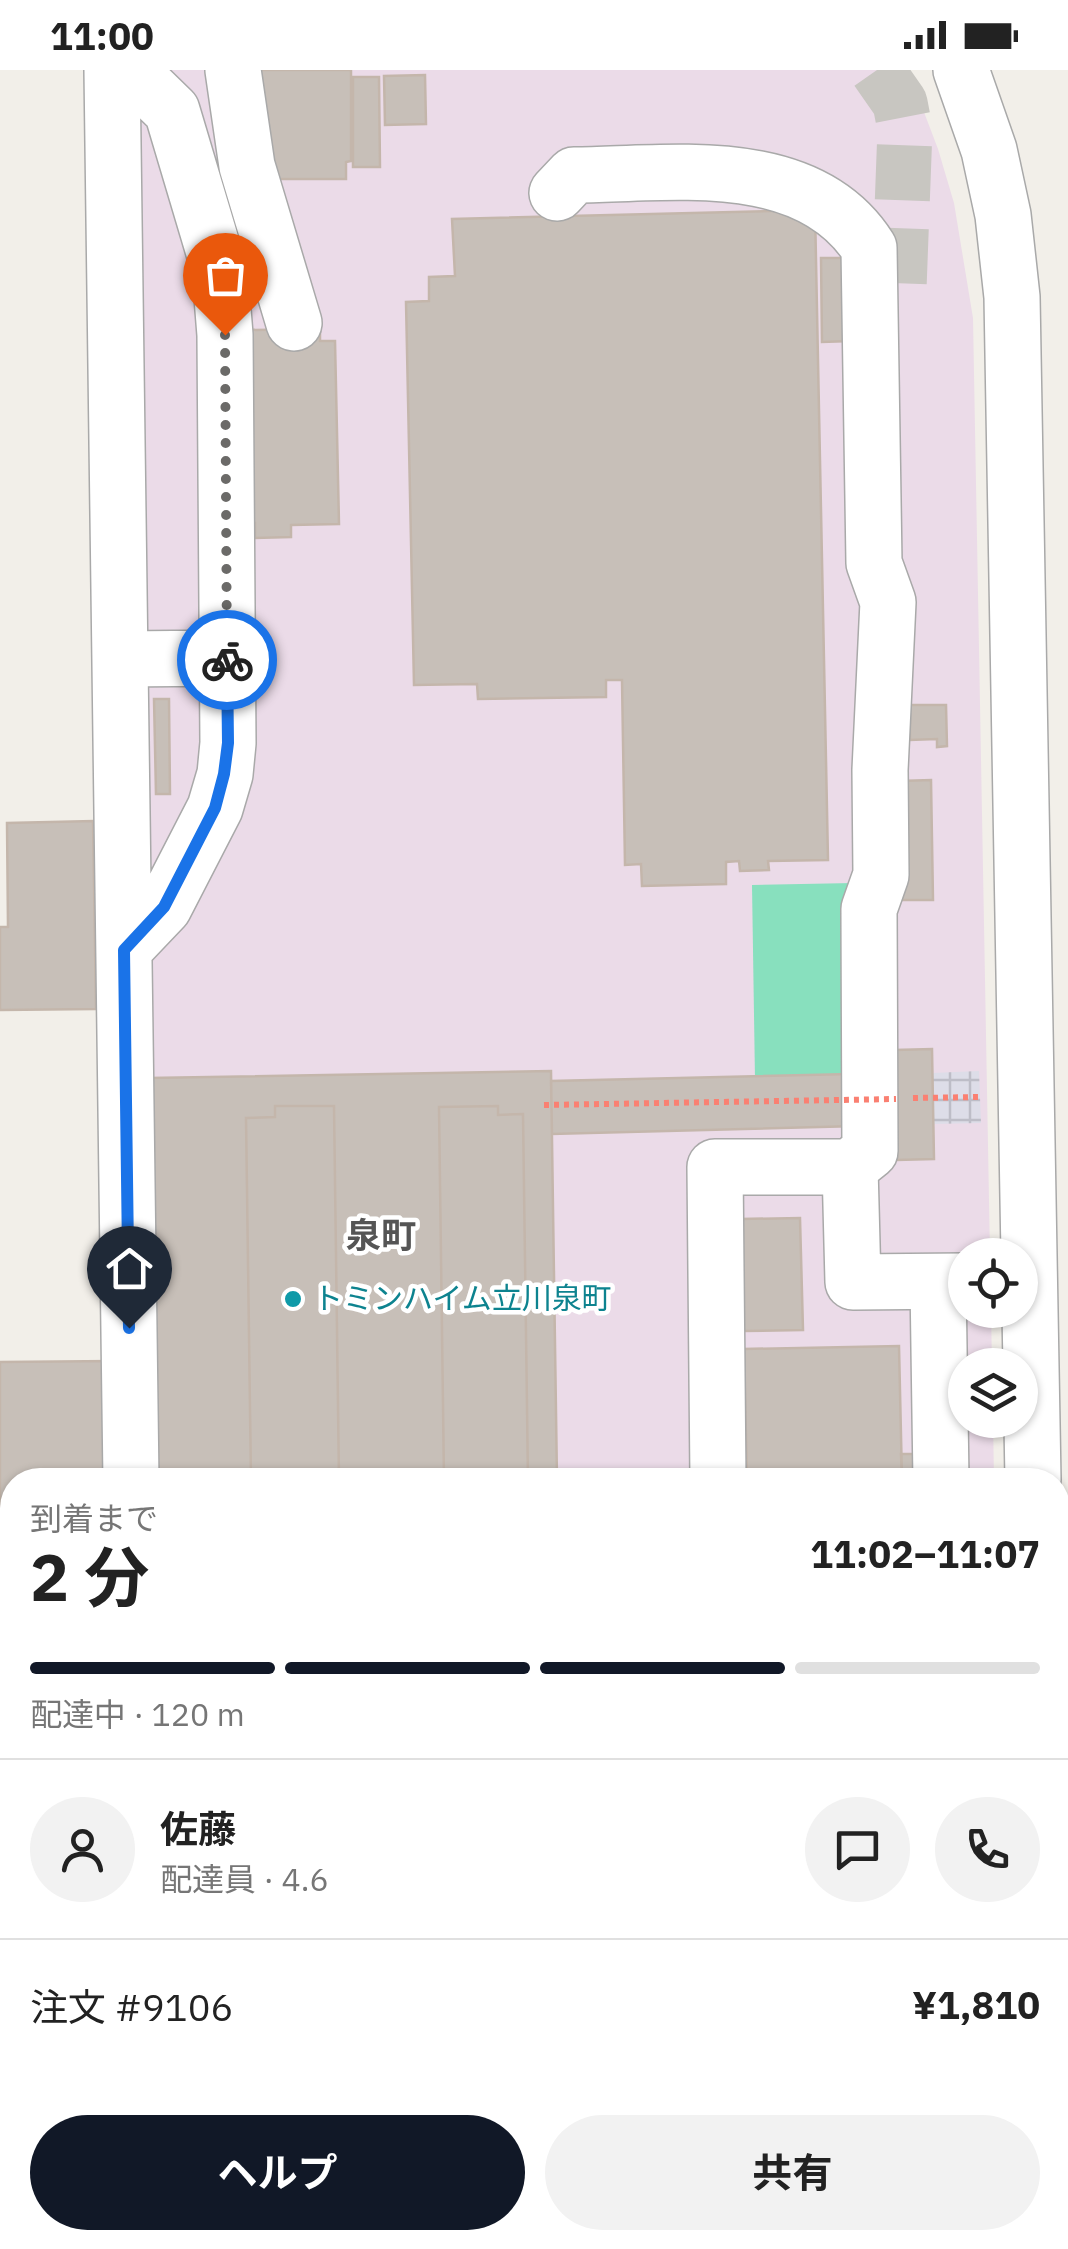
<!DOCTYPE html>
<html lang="ja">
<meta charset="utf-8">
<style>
body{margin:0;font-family:"IBM Plex Sans","Noto Sans JP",sans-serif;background:#f2f2f2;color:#222;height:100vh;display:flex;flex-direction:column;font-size:38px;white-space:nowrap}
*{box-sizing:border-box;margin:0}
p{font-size:32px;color:#767676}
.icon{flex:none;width:55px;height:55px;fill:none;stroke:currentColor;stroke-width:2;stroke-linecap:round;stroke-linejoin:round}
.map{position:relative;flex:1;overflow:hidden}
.side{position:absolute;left:0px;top:1398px;width:1070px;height:782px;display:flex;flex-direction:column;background:#fff;border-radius:40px 40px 0 0;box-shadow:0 2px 8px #0004}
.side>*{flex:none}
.fabs{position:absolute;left:948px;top:1168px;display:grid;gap:20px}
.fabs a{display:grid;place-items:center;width:90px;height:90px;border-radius:50%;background:#fff;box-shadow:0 2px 8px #0004;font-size:50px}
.pin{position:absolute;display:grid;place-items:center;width:85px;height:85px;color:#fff;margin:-102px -42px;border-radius:50% 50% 50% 0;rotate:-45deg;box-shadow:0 0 10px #0007}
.pin .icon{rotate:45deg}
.courier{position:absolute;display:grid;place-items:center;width:100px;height:100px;margin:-50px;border:8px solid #1a73e8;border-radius:50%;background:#fff;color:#222;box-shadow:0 2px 12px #0007}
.overview em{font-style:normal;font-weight:700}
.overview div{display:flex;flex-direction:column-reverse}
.overview{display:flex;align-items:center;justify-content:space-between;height:170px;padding:0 30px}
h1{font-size:65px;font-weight:700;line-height:75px}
.bar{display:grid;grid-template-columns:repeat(4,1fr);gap:15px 10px;align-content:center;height:120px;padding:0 30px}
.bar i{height:12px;border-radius:8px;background:#e0e0e0}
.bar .current{background:#111827}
.bar p{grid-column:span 4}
.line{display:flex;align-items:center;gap:25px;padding:0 30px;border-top:2px solid #e0e0e0}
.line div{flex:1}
.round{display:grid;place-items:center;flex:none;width:105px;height:105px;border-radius:52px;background:#f2f2f2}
.action{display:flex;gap:20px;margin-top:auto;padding:20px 30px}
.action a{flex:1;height:115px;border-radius:60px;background:#111827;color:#fff;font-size:40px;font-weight:700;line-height:115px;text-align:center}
.action a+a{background:#f2f2f2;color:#222}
.status{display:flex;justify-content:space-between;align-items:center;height:70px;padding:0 50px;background:#fff;direction:ltr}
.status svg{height:28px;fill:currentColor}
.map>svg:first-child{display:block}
.industrial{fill:#ebdbe8}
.pitch{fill:#88e0be}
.plaza{fill:url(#plaza-grid)}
.building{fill:#c7bfb8;stroke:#c4b6ab;stroke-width:2.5}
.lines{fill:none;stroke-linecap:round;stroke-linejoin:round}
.minor-tunnel{stroke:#c8c6c1;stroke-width:55;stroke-dasharray:55 28;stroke-linecap:butt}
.minor-casing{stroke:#a9a9a9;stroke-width:58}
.major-casing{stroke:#a06b00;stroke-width:58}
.path{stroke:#fa8072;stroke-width:6;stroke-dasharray:5 5;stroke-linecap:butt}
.minor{stroke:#fff;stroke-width:55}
.major{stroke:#fcd6a4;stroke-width:55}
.path-bridge{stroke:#fa8072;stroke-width:6;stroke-dasharray:5 5;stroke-linecap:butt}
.done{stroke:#6b6a68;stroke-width:10;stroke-dasharray:0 18}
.route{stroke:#1a73e8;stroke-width:12}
.culture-dot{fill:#0f9aa8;stroke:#fff;stroke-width:4}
.labels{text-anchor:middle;stroke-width:9;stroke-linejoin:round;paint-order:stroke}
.culture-label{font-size:30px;fill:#0d838f;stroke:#fff;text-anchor:start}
.quarter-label{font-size:35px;font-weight:bold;fill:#555;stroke:#fff}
</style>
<div class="status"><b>11:00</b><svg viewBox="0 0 49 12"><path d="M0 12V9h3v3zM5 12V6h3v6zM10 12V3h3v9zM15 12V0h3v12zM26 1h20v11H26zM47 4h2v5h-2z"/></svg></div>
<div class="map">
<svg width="1068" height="2179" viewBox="0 0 1068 2179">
<defs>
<pattern id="plaza-grid" width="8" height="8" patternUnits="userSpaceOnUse" patternTransform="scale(2.5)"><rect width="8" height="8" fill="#dddde8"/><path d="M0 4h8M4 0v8" fill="none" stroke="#bdbdc7"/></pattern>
</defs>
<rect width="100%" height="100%" fill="#f2efe9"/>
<path class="industrial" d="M97,0H908L938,79L954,133L973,248L990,1185H965V1240H991L992,1295H965V1350H993L994,1410H114Z"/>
<path class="pitch" d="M854,813L857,1007L755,1009L752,815Z"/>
<path class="plaza" d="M979,1001L981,1053L933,1054L932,1003Z"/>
<path class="building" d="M260,0H351V91L346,92V109H273Z
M425,5L426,54L385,55L384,6Z
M353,7H379L380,97H353Z
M815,140L828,790L768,791L769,800L740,801L739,791L726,792V814L642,816L641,794L625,795L622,610H606V627L478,629L477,614L414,615L406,232L429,231V207L455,206L452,149Z
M821,188H849L851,271L822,272Z
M320,259V271H335L339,454L291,455V467L255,468V453H250L245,260Z
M154,629H169L170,724H156Z
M910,635H946L947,676L937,677V669L910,670Z
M931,710L933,830H901L899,711Z
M93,751L96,939L0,940V857H8L7,753Z
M932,979L934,1089L897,1090L895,980Z
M551,1001L557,1410H155L149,1008Z
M895,1003L896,1055L552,1064L551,1011Z
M275,1036H334L339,1410H251L246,1048L275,1047Z
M498,1036V1045L523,1044L528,1410H444L439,1037Z
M800,1148L803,1260L744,1261L741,1149Z
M899,1276L902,1410H747L744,1279Z
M113,1291L114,1410H12V1976H0V1292Z
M901,1384H917V1410H902Z"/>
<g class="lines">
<path class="minor-tunnel" d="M877,0L900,33L905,59L899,219"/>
<g class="minor-casing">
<path id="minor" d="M112,0L131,1410
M233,0L247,96L294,253
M961,0L989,80L1003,145L1012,227L1033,1410
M557,123L574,105C671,104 808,82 869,178L874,493L888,532L880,700L881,805L869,839L870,1081L850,1097
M120,589L227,588
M124,879L164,837L215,738L225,704L228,673L225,265L220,202L172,41L130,0
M938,1212L941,1410
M718,1410L715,1097H850L853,1212L965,1211"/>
</g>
<g class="major-casing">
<path id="major" d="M0,2028H12
M0,2096H12
M1058,2102L1068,2106
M1042,2168L1068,2178"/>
</g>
<path class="path" d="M913,1028L981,1027"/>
<use href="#minor" class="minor"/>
<use href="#major" class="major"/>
<path class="path-bridge" d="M544,1035L896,1029"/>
</g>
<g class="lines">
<path class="done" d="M225,265L227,590"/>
<path class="route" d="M129,1258L124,880L164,837L215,738L224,704L228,673L227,590"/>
</g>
<circle class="culture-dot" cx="293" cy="1229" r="10"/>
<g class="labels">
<g class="culture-label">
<text x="313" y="1239">トミンハイム立川泉町</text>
</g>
<g class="quarter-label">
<text x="381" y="1178">泉町</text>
</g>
</g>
</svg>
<div class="fabs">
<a><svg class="icon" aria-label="locate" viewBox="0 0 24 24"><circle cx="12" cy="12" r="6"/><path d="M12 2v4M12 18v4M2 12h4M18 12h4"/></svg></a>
<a><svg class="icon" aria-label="layers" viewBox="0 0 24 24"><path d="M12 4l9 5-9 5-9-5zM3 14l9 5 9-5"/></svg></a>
</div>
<div class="pin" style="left:225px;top:265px;background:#ea580c"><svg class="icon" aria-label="bag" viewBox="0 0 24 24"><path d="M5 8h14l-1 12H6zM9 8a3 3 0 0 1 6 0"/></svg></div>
<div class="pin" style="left:129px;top:1258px;background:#1f2937"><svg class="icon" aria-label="home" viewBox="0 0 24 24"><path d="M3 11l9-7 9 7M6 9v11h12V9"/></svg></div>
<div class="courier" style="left:227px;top:590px"><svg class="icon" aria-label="bike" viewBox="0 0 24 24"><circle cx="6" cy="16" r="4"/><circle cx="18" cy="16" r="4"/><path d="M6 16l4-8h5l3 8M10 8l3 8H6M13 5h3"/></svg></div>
<section class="side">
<div class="overview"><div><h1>2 分</h1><p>到着まで</p></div><em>11:02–11:07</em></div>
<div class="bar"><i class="current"></i><i class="current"></i><i class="current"></i><i></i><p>配達中 · 120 m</p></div>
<div class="line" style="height:180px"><a class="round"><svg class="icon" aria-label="person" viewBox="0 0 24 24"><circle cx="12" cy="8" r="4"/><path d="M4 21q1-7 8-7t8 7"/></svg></a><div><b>佐藤</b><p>配達員 · 4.6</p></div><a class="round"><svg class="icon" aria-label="chat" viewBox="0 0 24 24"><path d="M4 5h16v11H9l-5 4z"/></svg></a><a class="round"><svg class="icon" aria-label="phone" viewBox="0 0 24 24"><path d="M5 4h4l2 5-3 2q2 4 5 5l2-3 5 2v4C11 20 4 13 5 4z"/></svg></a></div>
<div class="line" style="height:130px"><div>注文 #9106</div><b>¥1,810</b></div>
<div class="action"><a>ヘルプ</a><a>共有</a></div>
</section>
</div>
